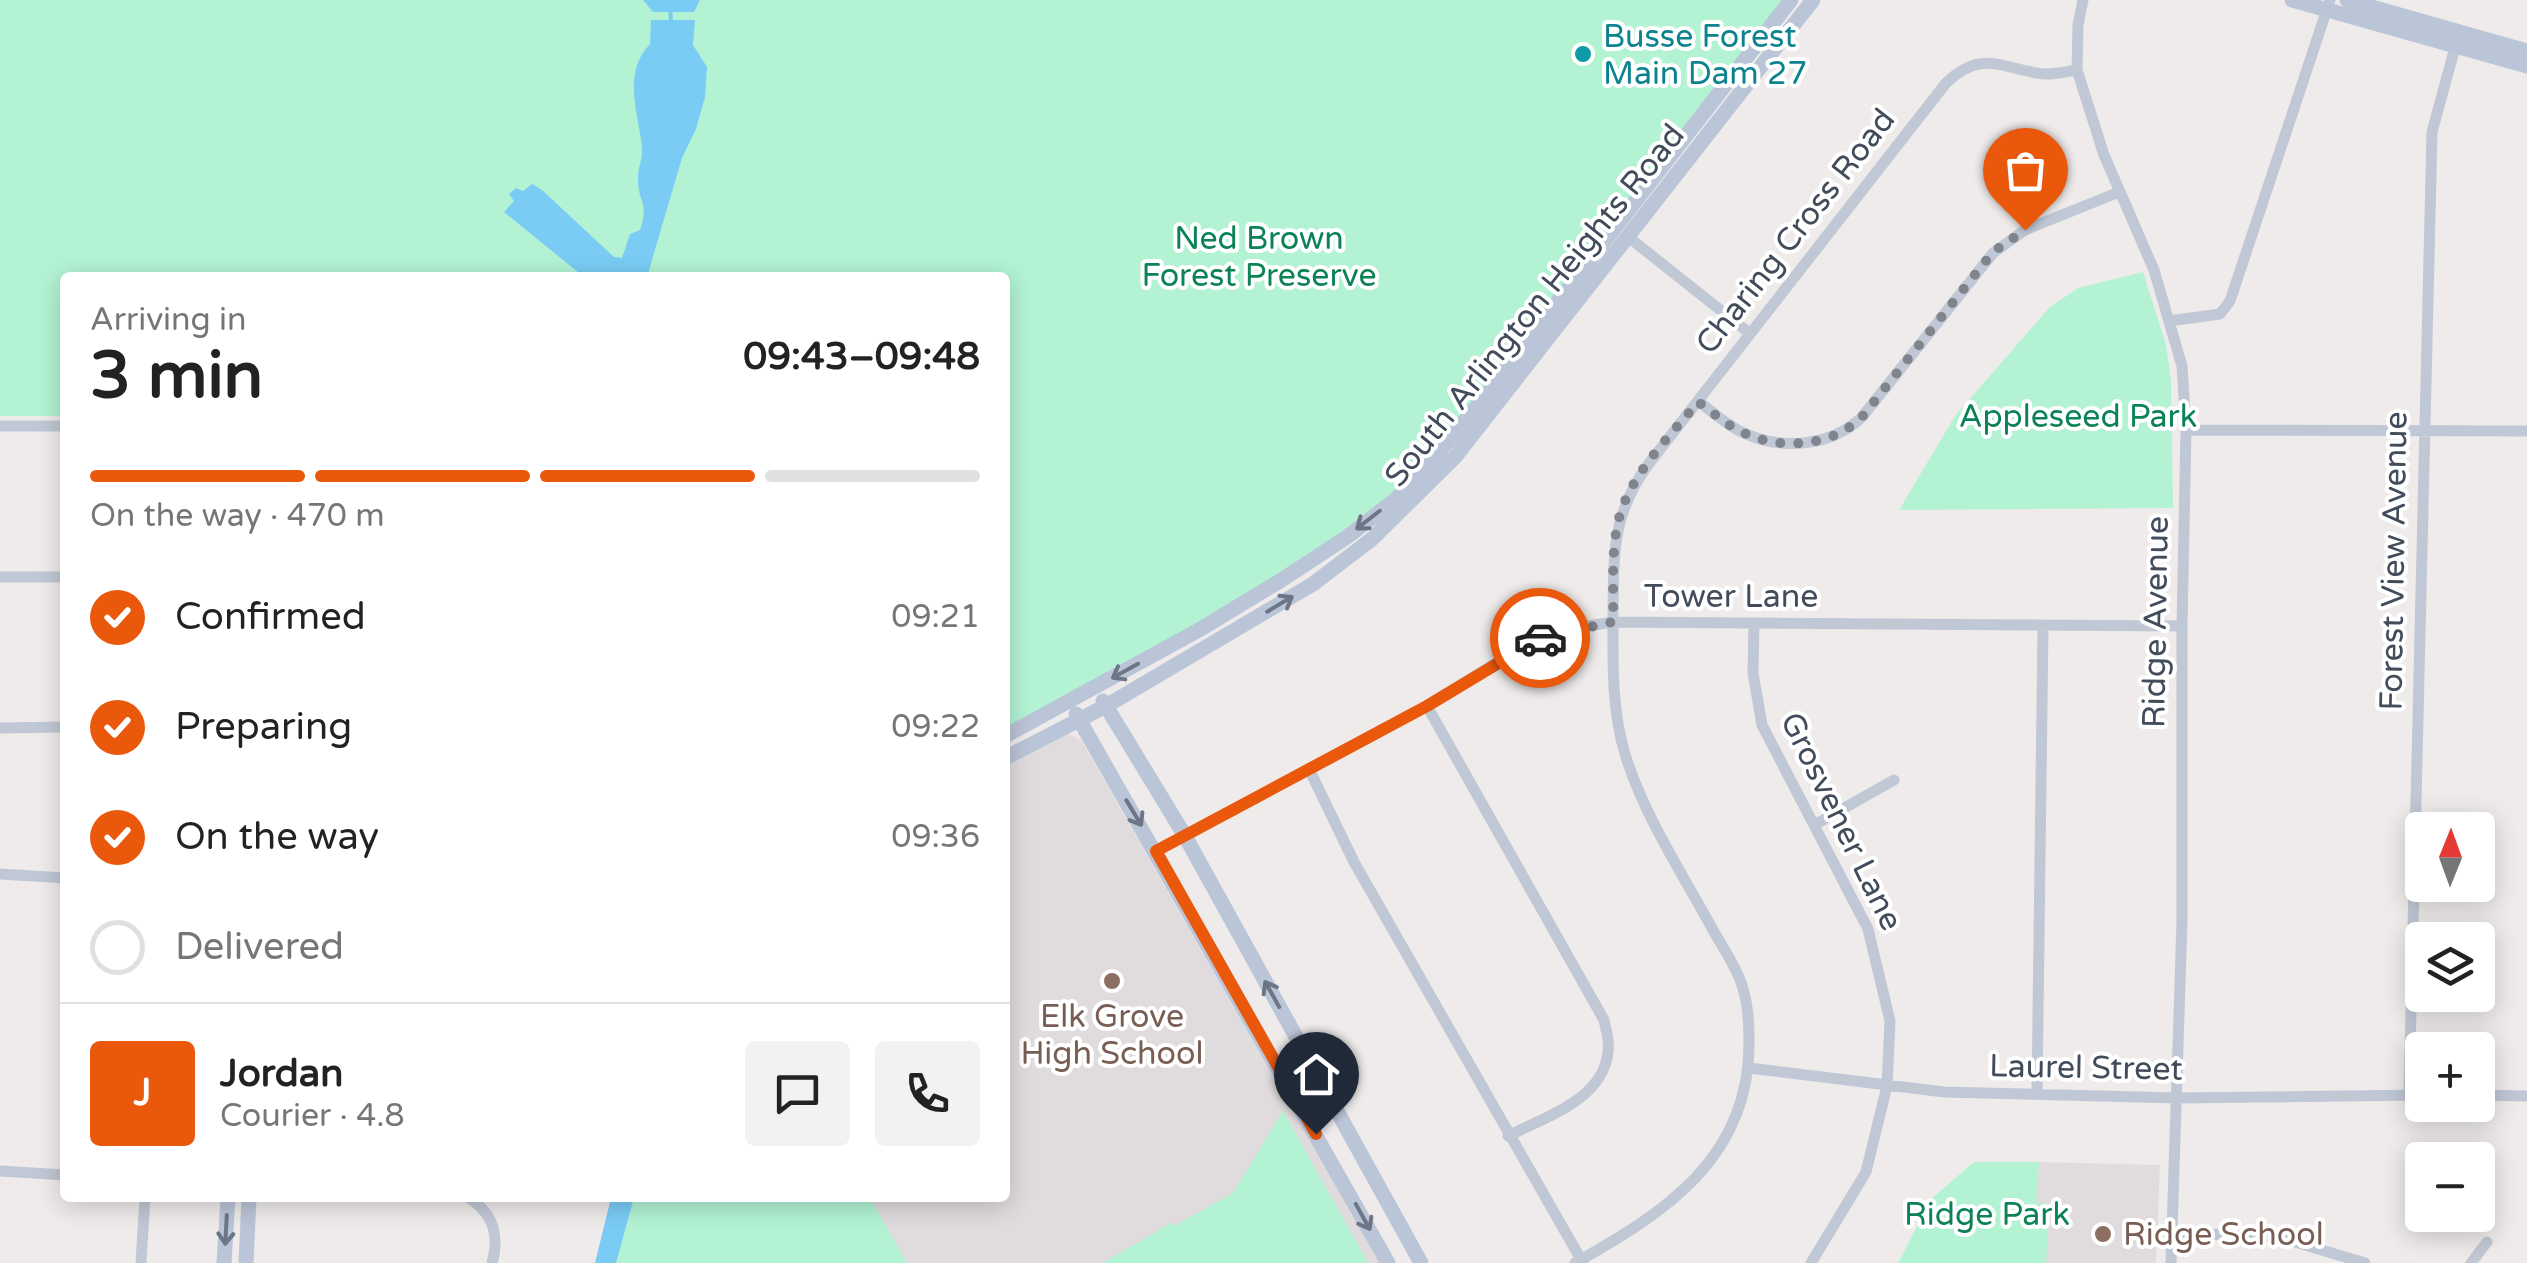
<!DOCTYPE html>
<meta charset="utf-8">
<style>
body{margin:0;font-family:"Varela Round",sans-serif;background:#f2f2f2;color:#222;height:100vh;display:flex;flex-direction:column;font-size:38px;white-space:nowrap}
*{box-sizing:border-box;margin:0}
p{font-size:32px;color:#767676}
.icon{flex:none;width:55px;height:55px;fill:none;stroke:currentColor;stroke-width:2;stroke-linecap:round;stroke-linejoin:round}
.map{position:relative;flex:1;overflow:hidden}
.panel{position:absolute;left:60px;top:272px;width:950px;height:930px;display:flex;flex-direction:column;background:#fff;border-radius:10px;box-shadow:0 5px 25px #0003}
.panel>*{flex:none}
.needle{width:65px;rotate:1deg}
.controls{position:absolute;left:2405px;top:812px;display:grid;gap:20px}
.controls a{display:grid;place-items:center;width:90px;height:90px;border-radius:10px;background:#fff;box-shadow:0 5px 25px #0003;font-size:50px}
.pin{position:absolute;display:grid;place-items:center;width:85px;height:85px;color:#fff;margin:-102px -42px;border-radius:50% 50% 50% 0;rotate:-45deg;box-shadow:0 0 10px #0007}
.pin .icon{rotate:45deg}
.courier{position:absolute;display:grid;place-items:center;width:100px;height:100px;margin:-50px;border:8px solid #ea580c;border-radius:50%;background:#fff;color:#222;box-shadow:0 2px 12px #0007}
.headline em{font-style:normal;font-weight:700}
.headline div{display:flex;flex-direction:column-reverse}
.headline{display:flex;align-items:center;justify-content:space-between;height:170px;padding:0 30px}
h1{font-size:65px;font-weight:700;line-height:75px}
.bar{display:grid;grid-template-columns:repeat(4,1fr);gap:15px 10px;align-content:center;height:120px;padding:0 30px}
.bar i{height:12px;border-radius:8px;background:#e0e0e0}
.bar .active{background:#ea580c}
.bar p{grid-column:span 4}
.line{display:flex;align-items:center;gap:25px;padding:0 30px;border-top:2px solid #e0e0e0}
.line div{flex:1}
.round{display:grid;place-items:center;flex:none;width:105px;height:105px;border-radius:10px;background:#f2f2f2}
ol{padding:0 30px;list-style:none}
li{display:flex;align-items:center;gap:30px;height:110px}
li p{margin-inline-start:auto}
li .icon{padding:10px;border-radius:50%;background:#ea580c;color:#fff;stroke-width:4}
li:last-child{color:#767676}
li i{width:55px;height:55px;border:5px solid #e0e0e0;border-radius:50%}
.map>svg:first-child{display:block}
.education{fill:#e0dcdd}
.green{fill:#b3f3d4}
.water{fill:#7accf5}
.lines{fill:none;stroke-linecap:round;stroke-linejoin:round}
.stream{stroke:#7accf5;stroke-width:4}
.street{stroke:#c0c8d5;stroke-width:11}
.secondary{stroke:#bbc5d8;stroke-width:15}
.oneway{stroke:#6c7687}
.done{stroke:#7f848d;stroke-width:10;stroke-dasharray:0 18}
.route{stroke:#ea580c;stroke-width:12}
.culture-dot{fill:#0f9aa8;stroke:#fff;stroke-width:4}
.education-dot{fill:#8d6e63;stroke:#fff;stroke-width:4}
.labels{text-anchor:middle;stroke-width:8;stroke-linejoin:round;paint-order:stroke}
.culture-label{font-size:32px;fill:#0d838f;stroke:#fff;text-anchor:start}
.street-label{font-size:32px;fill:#424c5b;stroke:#fff}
.park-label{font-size:32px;fill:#0c8356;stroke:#fff}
.education-label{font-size:32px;fill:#785e54;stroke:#fff}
</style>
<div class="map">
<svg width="2527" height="1263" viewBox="0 0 2527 1263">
<rect width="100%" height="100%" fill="#efebeb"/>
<path class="education" d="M1067,733L1081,740L1380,1263H616L634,1198H1005V764Z
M2039,1162L2160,1165L2156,1263H2046L2050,1205L2036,1204Z"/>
<path class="green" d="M0,0H1791L1421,474L1347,537L1005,734V278H65V416H0Z
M2143,272L2166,345L2171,380L2173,508L1899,510L1955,416L2050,307L2078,288Z
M1283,1111L1368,1263H1103L1171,1223L1174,1226L1233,1193Z
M1974,1162H2039L2036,1203L2050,1204L2046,1263H1898L1931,1199Z
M634,1198H870L907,1263H616Z"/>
<path class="water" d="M643,0H700L694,12H653Z
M651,20H695L693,45L707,67L705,97L696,129L682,158L647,277H584L504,212L514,201L509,194L516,188L523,191L532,184L542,190L614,257L622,258L630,234L640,230C650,201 637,202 638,178C638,167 643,158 642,147C638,111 622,73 650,44Z
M611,1198H634L616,1263H595Z"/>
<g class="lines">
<path class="stream" d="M670,0L671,22"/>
<path class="street" d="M2083,0L2078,25L2077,70L2104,155L2154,270L2182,366L2186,430L2182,626V921L2171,1263
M1627,236L1748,332
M2169,321L2220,314L2230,301L2330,0
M1698,401C1713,412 1727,426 1744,433C1782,451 1832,446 1862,417L1993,253L2025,230L2119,192
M0,426H65
M2186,430L2527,431
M0,577H65
M1754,623L1753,673L1762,725L1868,929L1890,1021L1887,1086L1866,1172L1811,1263
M1427,706L1604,1020C1606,1030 1610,1042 1608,1052C1603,1100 1545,1117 1508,1136
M0,728L65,727
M1309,769L1354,862L1583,1263
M1816,824L1894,780
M1157,851L1427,706L1528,643L1569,629L1613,622L2182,626
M0,874L65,878
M1749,1068L1944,1092L2177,1098L2422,1095
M2037,1093L2043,627
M2409,1095L2432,132L2457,40
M2478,1095L2527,1096
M0,1171L65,1175
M469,1198C493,1213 500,1236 492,1263
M2174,1232L2282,1238L2365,1263
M141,1263L145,1198
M1575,1263C1664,1213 1749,1159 1749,1044C1749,1021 1748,999 1739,977C1732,961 1722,946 1713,930C1682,873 1644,816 1625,754C1611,707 1613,659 1613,610C1614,552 1612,516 1647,466L1946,83C1980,51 1997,66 2037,73C2050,76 2064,72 2077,70
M2471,1263L2487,1242"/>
<path class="secondary" d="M2292,0L2527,66
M2347,0L2527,51
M1103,701L1185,836L1421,1263
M1076,714L1388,1263
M1005,736L1199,630L1280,581L1347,537L1396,499L1421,474L1481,401L1791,0
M1005,758L1106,706L1313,584L1372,539L1455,457L1813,0
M224,1263L228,1198
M246,1263L249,1198"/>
</g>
<defs><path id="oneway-shaft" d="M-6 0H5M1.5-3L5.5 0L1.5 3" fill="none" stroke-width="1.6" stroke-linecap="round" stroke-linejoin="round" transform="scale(2.5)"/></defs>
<g class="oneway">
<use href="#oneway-shaft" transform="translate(1368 520) rotate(142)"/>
<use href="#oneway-shaft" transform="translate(1280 604) rotate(-31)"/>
<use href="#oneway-shaft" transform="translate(1125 671) rotate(151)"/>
<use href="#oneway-shaft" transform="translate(1134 813) rotate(59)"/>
<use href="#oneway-shaft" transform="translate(1272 994) rotate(-119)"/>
<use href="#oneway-shaft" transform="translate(1363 1217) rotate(61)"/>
<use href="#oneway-shaft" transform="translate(226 1230) rotate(93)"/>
</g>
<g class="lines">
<path class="done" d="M1540,638L1613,622C1614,591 1611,558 1617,527C1626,478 1668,439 1698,402C1713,412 1727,426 1744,433C1782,451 1833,446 1862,417L1993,252L2025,230"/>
<path class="route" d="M1316,1134L1156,851L1427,706L1540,638"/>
</g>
<circle class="culture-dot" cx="1583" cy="54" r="10"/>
<g class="education-dot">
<circle cx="1112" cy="981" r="10"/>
<circle cx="2103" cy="1234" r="10"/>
</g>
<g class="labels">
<g class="culture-label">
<text x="1603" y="47">Busse Forest<tspan x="1603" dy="37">Main Dam 27</tspan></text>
</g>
<g class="street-label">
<text transform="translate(1795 231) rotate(-52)" y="11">Charing Cross Road</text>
<text transform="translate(1534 305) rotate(-51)" y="11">South Arlington Heights Road</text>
<text transform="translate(2393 561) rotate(-89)" y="11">Forest View Avenue</text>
<text x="1731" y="607">Tower Lane</text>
<text transform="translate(2155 622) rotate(-89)" y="11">Ridge Avenue</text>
<text transform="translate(1842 821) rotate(64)" y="11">Grosvener Lane</text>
<text transform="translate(2086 1067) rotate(1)" y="11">Laurel Street</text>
</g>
<g class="park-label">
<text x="1259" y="249">Ned Brown<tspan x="1259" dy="37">Forest Preserve</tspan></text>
<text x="2078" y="427">Appleseed Park</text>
<text x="1987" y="1225">Ridge Park</text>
</g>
<g class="education-label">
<text x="1112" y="1027">Elk Grove<tspan x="1112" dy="37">High School</tspan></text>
<text x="2123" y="1245" text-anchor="start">Ridge School</text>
</g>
</g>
</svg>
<div class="controls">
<a><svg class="needle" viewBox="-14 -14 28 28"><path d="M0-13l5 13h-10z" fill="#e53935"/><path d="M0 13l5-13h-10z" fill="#767676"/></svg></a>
<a><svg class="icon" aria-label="layers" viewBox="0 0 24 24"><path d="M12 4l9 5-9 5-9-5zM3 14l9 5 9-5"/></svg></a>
<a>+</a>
<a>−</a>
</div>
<div class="pin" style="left:2025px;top:230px;background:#ea580c"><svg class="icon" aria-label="bag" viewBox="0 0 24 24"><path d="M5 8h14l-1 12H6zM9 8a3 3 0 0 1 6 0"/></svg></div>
<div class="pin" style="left:1316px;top:1134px;background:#1f2937"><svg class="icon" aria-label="home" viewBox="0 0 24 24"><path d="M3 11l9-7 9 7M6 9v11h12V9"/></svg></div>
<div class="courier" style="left:1540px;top:638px"><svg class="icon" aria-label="car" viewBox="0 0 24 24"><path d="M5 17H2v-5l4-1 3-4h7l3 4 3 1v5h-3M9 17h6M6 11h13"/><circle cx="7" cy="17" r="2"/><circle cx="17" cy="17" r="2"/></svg></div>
<section class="panel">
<div class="headline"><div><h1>3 min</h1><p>Arriving in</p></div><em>09:43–09:48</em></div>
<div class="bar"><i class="active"></i><i class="active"></i><i class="active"></i><i></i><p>On the way · 470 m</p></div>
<ol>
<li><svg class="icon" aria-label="check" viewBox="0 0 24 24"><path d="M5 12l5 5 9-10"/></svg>Confirmed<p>09:21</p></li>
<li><svg class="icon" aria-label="check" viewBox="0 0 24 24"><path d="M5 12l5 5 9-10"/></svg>Preparing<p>09:22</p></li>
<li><svg class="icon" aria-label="check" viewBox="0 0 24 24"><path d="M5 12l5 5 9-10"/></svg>On the way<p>09:36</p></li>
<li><i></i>Delivered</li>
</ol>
<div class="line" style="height:180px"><b class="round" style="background:#ea580c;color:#fff">J</b><div><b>Jordan</b><p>Courier · 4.8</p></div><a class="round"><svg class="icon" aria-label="chat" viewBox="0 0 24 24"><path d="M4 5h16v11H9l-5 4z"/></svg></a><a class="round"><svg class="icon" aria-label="phone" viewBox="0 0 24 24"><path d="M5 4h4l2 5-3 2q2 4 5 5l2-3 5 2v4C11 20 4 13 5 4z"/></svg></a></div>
</section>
</div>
